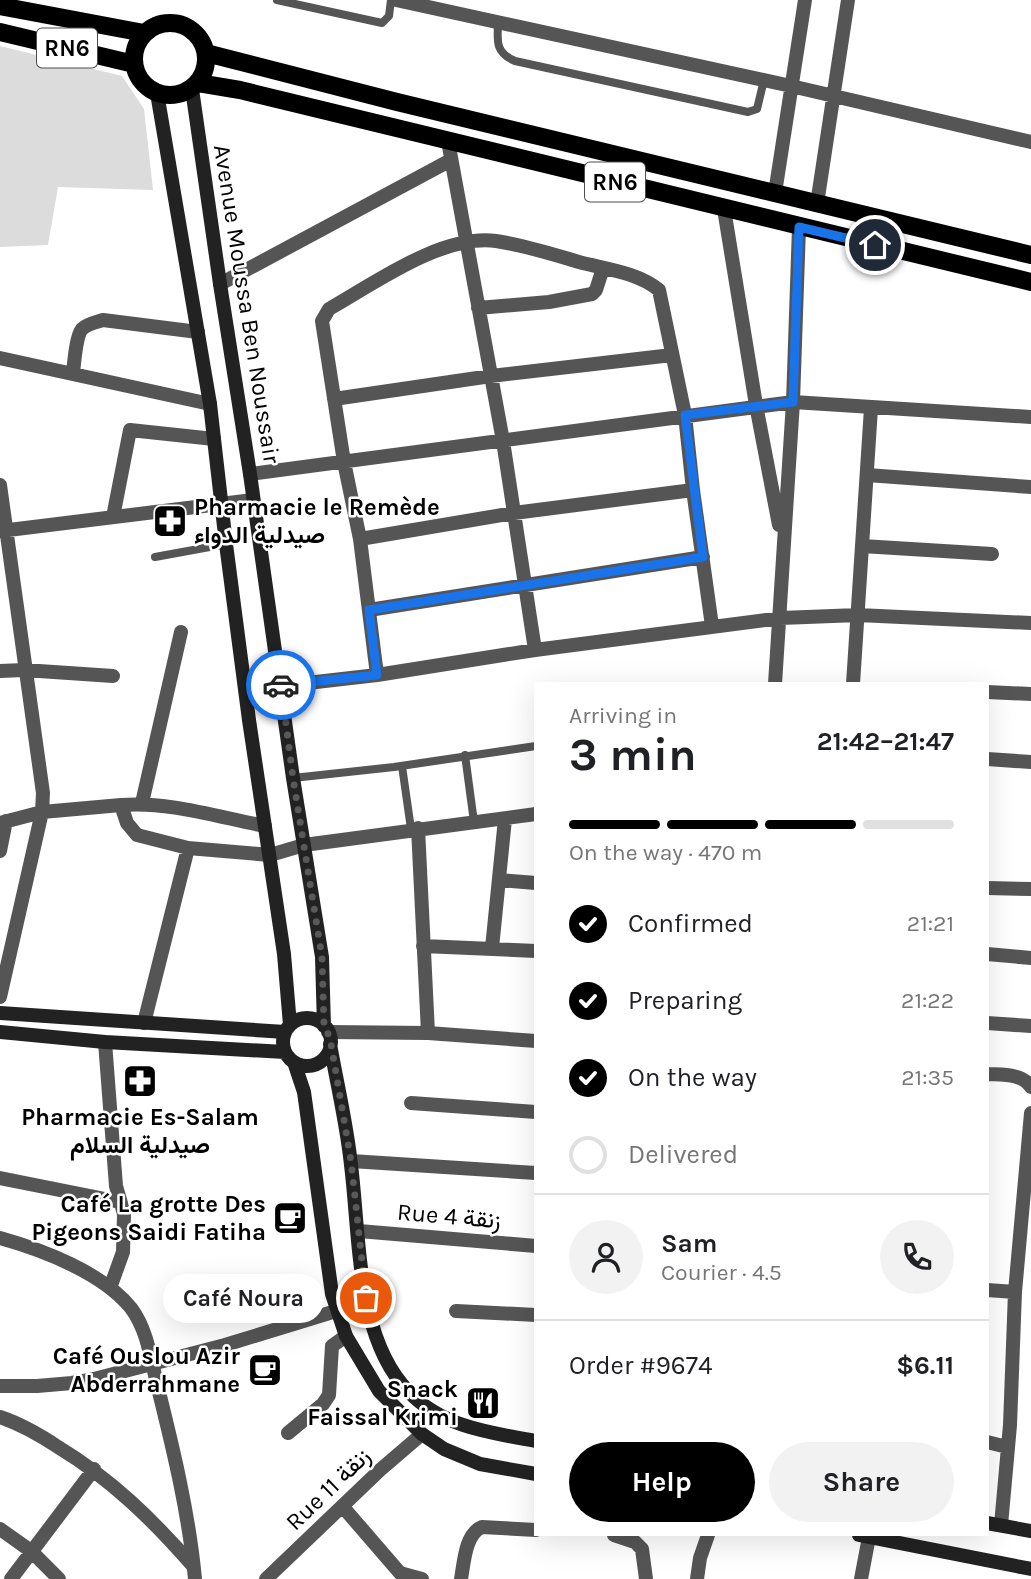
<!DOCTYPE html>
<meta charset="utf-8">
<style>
body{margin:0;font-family:Karla,Vazirmatn,sans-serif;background:#f2f2f2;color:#202124;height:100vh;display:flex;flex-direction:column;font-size:26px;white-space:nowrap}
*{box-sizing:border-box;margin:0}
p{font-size:23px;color:#757577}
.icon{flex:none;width:38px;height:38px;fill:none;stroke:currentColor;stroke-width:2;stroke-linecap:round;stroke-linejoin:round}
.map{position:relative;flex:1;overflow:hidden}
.details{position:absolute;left:534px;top:682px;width:455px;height:854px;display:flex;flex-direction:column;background:#fff;border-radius:0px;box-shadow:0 7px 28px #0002}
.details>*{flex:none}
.pin{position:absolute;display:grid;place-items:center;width:60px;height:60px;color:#fff;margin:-30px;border:4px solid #fff;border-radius:50%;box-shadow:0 2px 7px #0007}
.courier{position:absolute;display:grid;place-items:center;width:70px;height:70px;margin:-35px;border:5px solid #1a73e8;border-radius:50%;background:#fff;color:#222;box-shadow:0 2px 9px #0007}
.bubble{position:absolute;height:49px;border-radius:24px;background:#fff;box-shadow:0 7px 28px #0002;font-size:23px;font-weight:700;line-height:49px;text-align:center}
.headline em{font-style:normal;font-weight:700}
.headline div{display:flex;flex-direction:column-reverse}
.headline{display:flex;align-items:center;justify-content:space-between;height:119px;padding:0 35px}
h1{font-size:46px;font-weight:700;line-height:52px}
.bar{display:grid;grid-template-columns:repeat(4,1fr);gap:10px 7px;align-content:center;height:84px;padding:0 35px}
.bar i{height:9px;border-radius:5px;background:#e0e0e0}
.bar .on{background:#000}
.bar p{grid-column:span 4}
.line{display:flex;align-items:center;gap:18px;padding:0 35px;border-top:2px solid #e0e0e0}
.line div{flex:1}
.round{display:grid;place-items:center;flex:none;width:74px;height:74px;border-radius:37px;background:#f2f2f2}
ol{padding:0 35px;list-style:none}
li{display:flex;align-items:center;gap:21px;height:77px}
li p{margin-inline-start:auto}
li .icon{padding:7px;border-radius:50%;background:#000;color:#fff;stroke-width:4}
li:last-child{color:#757577}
li i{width:38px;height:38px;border:4px solid #e0e0e0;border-radius:50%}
.button{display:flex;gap:14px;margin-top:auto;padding:14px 35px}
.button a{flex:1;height:80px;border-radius:42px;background:#000;color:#fff;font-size:28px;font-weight:700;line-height:80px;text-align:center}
.button a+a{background:#f2f2f2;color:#202124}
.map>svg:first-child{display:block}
.green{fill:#dcdcdc}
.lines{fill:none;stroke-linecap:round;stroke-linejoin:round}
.lane{stroke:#555;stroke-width:8}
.street{stroke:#555;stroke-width:14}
.secondary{stroke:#222;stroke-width:14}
.primary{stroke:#000;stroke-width:18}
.done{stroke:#595959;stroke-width:7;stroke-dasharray:0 12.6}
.route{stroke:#1a73e8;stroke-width:9}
.labels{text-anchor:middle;stroke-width:5;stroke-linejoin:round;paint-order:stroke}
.shield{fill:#fff;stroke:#4c4c4c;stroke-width:2}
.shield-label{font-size:23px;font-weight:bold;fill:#000}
.street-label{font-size:24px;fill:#000;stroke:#fff}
.poi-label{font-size:24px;font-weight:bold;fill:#000;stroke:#fff;text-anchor:end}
</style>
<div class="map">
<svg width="1031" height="1579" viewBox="0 0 1031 1579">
<rect width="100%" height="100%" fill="#fff"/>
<path class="green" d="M0,46L122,76L144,109L153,190L58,187L48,245L0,247Z"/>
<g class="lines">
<path class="lane" d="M277,0L382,23L389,16L391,0
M498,24C497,42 496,53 515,61L748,112L757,109L764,80
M155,557L226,544
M465,755L474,822
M402,766L411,829
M293,778L394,767L536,746"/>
<path class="street" d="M396,0L791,86L1031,142
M448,141L503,441L535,650
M775,193L805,0
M817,204L848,0
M724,209L756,405L779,525
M220,284L451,160
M478,308L549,302L592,294L596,290L603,268
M0,358L210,404
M73,374C74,364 76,336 82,329C87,324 97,322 103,320L198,332
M334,399L491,376L672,355
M250,474L793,402L1031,417
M867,475L1031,487
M0,485L43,793L42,812L0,823
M113,517L130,430L214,439
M0,531L253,500
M360,539L514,513L693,490
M862,546L992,554
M369,610L703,557
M0,671L24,670L113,676
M377,675L360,539L344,462L322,321L329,309C375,283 442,234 496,241C524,245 552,254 579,262C605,269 637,272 659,290L685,415L693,490L712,626
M775,684L793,402L799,227
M853,684L871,408
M246,690L377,675L535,650L781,618L858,615L1031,623
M987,692L1031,694
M987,759L1031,762
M142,803L181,632
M121,805C168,801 218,817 265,826
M418,828L428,1033
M0,851L6,821
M499,880L536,883
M987,888L1031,889
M423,946L536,951
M492,948L505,819
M987,954L1031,958
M0,997L42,812L121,805L127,823L137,835L188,848
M144,1023L188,848L270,855L304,845L536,814
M987,1023L1031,1026
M328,1032L428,1033L536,1041
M105,1042L116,1186L124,1214L123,1252L110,1288
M987,1074C1002,1075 1022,1073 1031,1087
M411,1103L536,1112
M351,1161L536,1173
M0,1178L120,1202
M359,1231L536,1246
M0,1238C43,1250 103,1273 131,1308C147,1329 151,1359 157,1384C173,1448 189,1514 195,1579
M987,1290L1015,1292
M456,1311L536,1315
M0,1386H37L72,1383L94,1379L225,1345L336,1311L366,1298
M0,1417C21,1424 40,1435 58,1447C111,1479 153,1520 193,1566
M288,1433L323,1404L329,1395L332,1346L346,1336
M987,1442L1007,1447
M343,1507L400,1573L422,1579
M1001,1525L1010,1425L1015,1292L1031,1113
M0,1529L31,1551L59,1579
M614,1535L635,1542L642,1549L646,1579
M11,1579L94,1469
M266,1579L380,1470L422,1434
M461,1579C464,1563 465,1534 482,1527L536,1530
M697,1579L700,1558L708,1535
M861,1579L869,1537"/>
<path class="secondary" d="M192,89L220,284L250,474L293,778L322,957L324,1026
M157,93L210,404L226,544L249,720L284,954L290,1025
M0,1013L285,1032
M283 1042a24 24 0 1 1 48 0a24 24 0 1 1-48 0Z
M0,1032L105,1042L285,1052
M330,1044C337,1084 347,1125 351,1165C360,1236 356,1339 409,1392C442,1427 491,1433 536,1441
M294,1062L304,1092L332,1294L346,1336L379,1391L422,1434L444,1449L480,1464L536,1474
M987,1523L1031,1531
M859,1535L1031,1569"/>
<path class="primary" d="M0,6L144,33
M134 59a36 36 0 1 1 72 0a36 36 0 1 1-72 0Z
M0,32L134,64
M206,53L397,102L1031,255
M198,83L240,90L1031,282"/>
</g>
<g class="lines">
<path class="done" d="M281,685L293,778L322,957L324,1026L330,1038L351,1161L366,1298"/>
<path class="route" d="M281,685L377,675L369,610L703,557L685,415L793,402L799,227L875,245"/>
</g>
<defs>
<g id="pharmacy-square" transform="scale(1.75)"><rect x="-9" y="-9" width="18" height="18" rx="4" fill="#000" stroke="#fff"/><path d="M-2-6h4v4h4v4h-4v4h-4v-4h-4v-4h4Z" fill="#fff"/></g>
<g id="cafe-square" transform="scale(1.75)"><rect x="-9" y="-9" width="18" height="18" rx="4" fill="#000" stroke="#fff"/><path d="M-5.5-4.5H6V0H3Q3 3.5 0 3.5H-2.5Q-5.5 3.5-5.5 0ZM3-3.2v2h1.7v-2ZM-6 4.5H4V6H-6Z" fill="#fff"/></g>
<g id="restaurant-square" transform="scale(1.75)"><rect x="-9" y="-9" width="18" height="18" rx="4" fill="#000" stroke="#fff"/><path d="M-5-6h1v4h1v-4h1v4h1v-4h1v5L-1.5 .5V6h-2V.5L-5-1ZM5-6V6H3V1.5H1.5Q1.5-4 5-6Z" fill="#fff"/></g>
</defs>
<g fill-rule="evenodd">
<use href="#pharmacy-square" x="170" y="521"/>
<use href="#pharmacy-square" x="140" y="1081"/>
<use href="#cafe-square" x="290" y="1218"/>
<use href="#cafe-square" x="265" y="1370"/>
<use href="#restaurant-square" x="483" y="1403"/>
</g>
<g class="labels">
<g class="shield">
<rect x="37" y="28.5" width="60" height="39" rx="5"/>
<rect x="585" y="162.5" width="60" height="39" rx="5"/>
</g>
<g class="shield-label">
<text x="67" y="56">RN6</text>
<text x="615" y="190">RN6</text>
</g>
<g class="street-label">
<text transform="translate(247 304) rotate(81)" y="8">Avenue Moussa Ben Noussair</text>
<text transform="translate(449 1216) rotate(5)" y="8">Rue 4 زنقة</text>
<text transform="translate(328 1489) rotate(-44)" y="8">Rue 11 زنقة</text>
</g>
<g class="poi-label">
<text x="194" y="515" text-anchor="start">Pharmacie le Remède<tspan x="194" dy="28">صيدلية الدواء</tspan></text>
<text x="140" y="1125" text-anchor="middle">Pharmacie Es-Salam<tspan x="140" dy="28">صيدلية السلام</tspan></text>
<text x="266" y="1212">Café La grotte Des<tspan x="266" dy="28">Pigeons Saidi Fatiha</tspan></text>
<text x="240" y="1364">Café Ouslou Azir<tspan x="240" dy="28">Abderrahmane</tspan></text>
<text x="458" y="1397">Snack<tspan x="458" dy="28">Faissal Krimi</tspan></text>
</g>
</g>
</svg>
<div class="pin" style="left:366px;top:1298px;background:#ea580c"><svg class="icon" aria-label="bag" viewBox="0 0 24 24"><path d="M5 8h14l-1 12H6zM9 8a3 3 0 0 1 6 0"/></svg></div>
<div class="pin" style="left:875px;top:245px;background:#1f2937"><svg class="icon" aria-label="home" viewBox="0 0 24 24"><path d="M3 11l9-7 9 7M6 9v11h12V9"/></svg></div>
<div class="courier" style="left:281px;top:685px"><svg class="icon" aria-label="car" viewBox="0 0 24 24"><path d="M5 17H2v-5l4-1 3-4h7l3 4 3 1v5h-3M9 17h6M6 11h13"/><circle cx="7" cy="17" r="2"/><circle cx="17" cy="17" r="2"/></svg></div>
<div class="bubble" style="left:163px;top:1274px;width:161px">Café Noura</div>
<section class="details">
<div class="headline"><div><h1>3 min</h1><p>Arriving in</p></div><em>21:42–21:47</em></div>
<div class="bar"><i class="on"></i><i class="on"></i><i class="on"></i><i></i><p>On the way · 470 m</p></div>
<ol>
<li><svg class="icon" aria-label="check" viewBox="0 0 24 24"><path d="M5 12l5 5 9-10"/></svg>Confirmed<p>21:21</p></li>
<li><svg class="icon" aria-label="check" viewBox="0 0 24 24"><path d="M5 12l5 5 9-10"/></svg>Preparing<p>21:22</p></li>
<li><svg class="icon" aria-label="check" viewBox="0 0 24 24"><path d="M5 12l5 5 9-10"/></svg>On the way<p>21:35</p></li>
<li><i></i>Delivered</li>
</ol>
<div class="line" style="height:126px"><a class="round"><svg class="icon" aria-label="person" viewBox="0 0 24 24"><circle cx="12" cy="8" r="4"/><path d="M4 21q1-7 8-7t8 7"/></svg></a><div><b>Sam</b><p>Courier · 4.5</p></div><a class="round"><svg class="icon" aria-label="phone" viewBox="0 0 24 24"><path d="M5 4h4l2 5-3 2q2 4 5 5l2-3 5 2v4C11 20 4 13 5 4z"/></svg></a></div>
<div class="line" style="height:91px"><div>Order #9674</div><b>$6.11</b></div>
<div class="button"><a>Help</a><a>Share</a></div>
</section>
</div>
